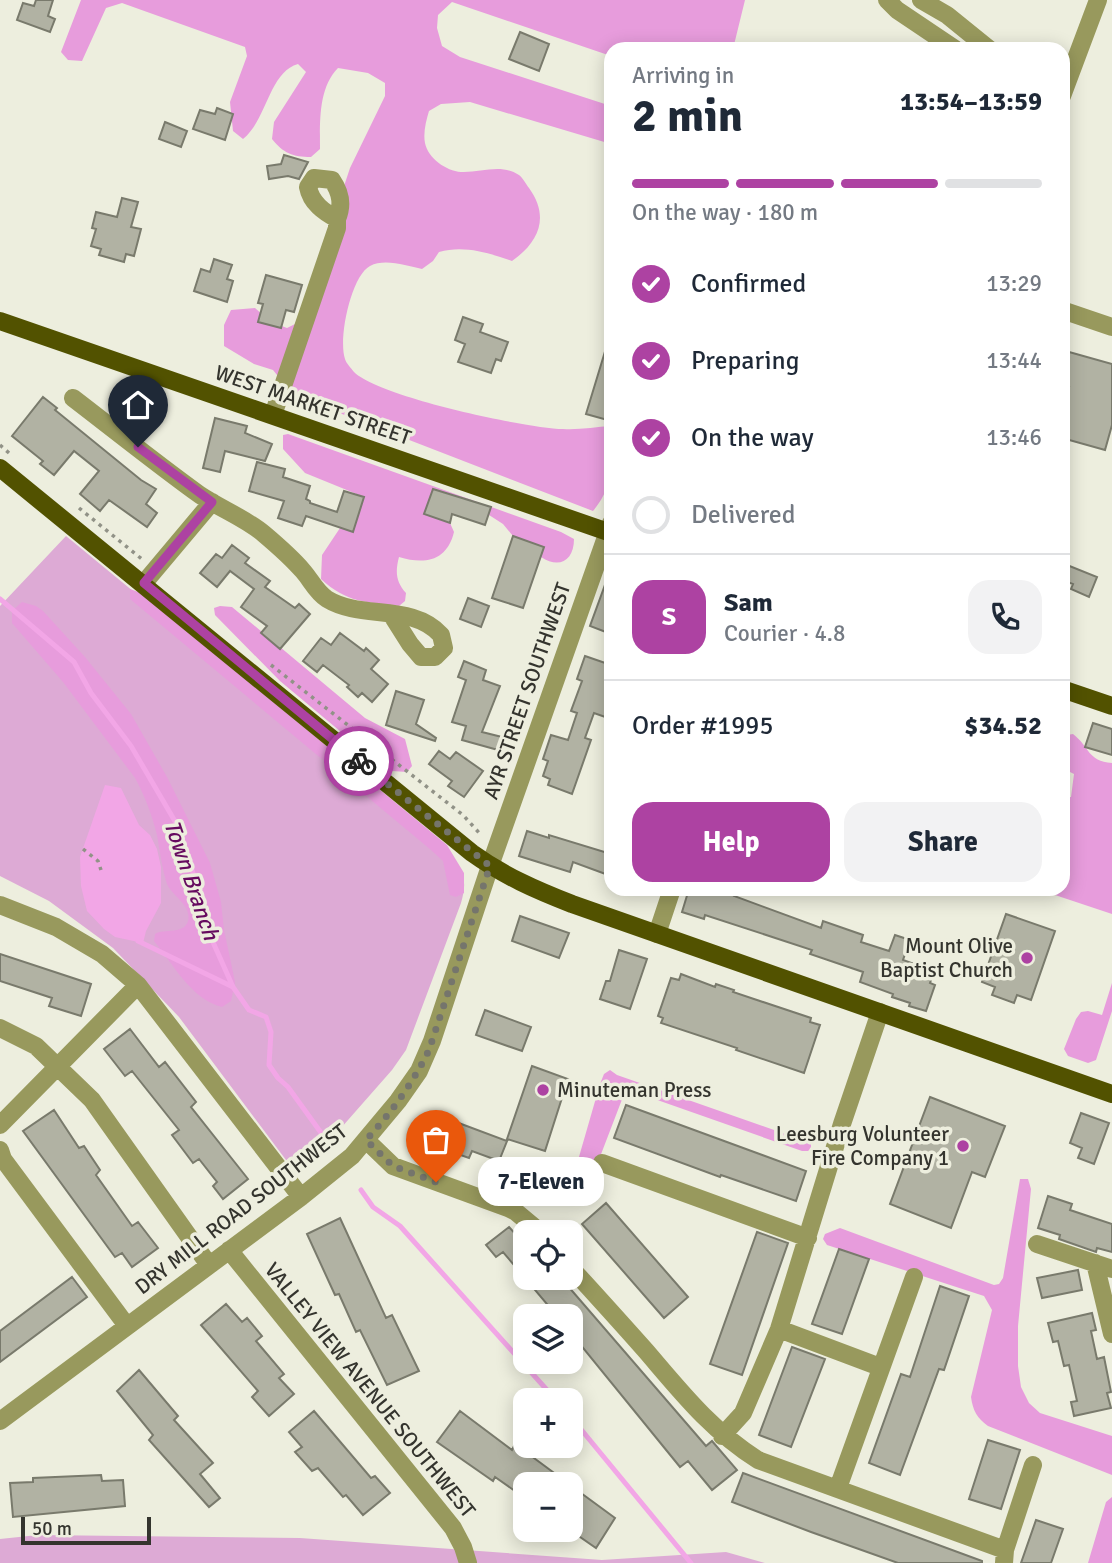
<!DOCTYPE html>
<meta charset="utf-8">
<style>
body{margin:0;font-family:Signika,sans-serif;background:#f2f2f3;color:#1f2937;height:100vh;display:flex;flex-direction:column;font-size:26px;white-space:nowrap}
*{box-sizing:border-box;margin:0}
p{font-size:23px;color:#747a83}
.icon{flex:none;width:38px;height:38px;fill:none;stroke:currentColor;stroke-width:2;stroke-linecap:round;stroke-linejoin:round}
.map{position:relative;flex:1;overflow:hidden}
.side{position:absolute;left:604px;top:42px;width:466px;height:854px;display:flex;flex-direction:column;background:#fff;border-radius:21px;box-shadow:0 4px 18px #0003}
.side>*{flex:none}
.fabs{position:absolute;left:513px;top:1220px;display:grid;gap:14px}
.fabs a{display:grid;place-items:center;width:70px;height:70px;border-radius:14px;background:#fff;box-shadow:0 4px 18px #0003;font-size:35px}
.scale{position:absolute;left:21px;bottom:18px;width:130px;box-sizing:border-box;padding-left:7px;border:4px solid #34342e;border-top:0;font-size:19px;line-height:24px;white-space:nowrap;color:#34342e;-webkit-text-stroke:5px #edeede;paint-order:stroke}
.pin{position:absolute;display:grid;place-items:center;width:60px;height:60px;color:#fff;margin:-72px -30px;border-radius:50% 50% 50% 0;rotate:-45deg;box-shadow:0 0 7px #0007}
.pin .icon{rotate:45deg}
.courier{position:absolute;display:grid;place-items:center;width:70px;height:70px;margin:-35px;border:5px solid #ad42a2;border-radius:50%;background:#fff;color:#222;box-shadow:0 2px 9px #0007}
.bubble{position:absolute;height:49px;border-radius:21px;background:#fff;box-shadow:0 4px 18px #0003;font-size:23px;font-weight:700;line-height:49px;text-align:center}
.headline em{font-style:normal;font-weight:700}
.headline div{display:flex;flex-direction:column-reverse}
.headline{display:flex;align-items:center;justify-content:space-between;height:119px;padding:0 28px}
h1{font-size:46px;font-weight:700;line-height:52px}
.bar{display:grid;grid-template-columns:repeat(4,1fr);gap:10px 7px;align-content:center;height:84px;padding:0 28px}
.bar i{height:9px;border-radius:5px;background:#e0e1e3}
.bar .selected{background:#ad42a2}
.bar p{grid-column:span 4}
.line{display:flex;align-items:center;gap:18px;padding:0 28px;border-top:2px solid #e0e1e3}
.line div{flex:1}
.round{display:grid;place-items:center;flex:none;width:74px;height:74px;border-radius:21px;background:#f2f2f3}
ol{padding:0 28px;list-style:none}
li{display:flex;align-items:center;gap:21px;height:77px}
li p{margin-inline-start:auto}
li .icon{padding:7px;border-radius:50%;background:#ad42a2;color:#fff;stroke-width:4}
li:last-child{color:#747a83}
li i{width:38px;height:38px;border:4px solid #e0e1e3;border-radius:50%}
.primary-button{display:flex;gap:14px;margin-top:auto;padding:14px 28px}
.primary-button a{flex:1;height:80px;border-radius:21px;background:#ad42a2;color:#fff;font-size:28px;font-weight:700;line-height:80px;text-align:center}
.primary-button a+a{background:#f2f2f3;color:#1f2937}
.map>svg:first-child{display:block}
.green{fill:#ddaad5}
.forest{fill:#e79cdc}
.water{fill:#f2a6e6}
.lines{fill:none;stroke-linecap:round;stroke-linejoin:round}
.stream{stroke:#f2a6e6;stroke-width:5}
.building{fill:#b1b2a3;stroke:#797a6c;stroke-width:2}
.path{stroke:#919287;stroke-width:3.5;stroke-dasharray:3.5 5;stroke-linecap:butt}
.minor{stroke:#98995d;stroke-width:18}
.major{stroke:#525200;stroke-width:18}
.done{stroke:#75756c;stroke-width:7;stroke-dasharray:0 12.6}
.route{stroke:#ad42a2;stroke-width:9}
.poi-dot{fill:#ad42a2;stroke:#edeede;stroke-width:2.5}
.labels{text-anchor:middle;stroke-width:7;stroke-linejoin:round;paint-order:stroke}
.street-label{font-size:21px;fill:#34342e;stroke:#edeede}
.poi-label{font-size:21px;fill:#34342e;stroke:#edeede;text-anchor:end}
.water-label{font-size:23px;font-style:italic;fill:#660b5f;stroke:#edeede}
</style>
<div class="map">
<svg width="1112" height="1563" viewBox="0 0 1112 1563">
<rect width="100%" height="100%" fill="#edeede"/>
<path class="green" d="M66,536L449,851C463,872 468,879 461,903L406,1050L392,1070L341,1128L292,1168L179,1017L113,948L49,901L0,876V606Z
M38,1535L300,1538L602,1560L726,1552L765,1563H0V1539Z"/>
<path class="forest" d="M81,0H745L733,49H611V56L452,2L438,15L437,28L442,46L460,57L611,106V144L470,102L441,104L429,111C426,121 423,133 425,143C428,158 446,171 461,172C480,173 501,163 519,175C523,178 526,184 529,188C550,217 539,242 512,261C489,253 464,245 439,252L433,261L422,269C407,266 385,258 370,266C351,276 338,339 345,359C346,363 351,368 354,372C379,397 525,428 563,429C579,430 595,427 611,426C611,460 616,484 593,511L293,395L273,370L254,364L224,346V325L231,310L255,308L271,322L287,328L299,322L350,168L385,96V83L368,73L338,68C318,88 320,123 320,149L311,157C293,157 283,153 272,139L274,122L306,72L298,64C269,72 267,120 243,139L233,131L230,102L247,56L245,47L122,3L106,8L82,61L68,60L61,52Z
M288,434L561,532L574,539C574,561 559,569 541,557L543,547L513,536L503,524L489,515L491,507L433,489L425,514L450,523L454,532C447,561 425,565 399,557C395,572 396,582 406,593L405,601L399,606C366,602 347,603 321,579L322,555L340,528L353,531L364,497L305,473L283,449V435Z
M130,589L141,593L447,845L464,873V893L456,897L450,895L443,861L431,850L130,599Z
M22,602L36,606L43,611L85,657L131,714L167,777L210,863L221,902L224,930L235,982L231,1001L222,1007C192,1000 173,964 154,941L155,934C164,928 184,935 188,921C192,905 172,896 167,884C162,869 160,851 157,835C152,815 145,796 135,778L63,682L12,623V611Z
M220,606L232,607L365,718L405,739L412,766L407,772L392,771L371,757L280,681L215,615L214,608Z
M1073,734C1090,747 1087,761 1112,763V914L1037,889H1062V798L1071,797L1074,774L1062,768V749L1067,735Z
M1112,983V1011L1096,1060L1088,1063L1068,1056L1064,1049L1076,1019L1081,1012L1088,1011L1102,1015Z
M610,1070L617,1075L811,1143V1148L808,1151H802L626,1089L585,1196L580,1201H568V1195L600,1084L604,1074Z
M1020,1179H1028L1031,1189L1018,1326V1366L1021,1387L1029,1403L1040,1413L1112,1436V1475L988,1426C977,1418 973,1411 971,1397L992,1310L984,1296L827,1245L823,1239L825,1234L840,1228L994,1285L999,1284L1003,1278Z
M1112,1497V1563H1088L1106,1502Z"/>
<path class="water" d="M105,785L121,788L139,825L150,835L157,849L161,867V903L146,931L143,943L115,937L104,929L87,911L81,886L80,857Z"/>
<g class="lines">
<path class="stream" d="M0,599L74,662L91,693L131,746L176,823L195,879L204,922L233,987L249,1010L266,1017L271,1032L269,1065L278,1078L288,1087L327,1141
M138,941L233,987
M361,1190L373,1207L400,1226L556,1400
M570,1416L691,1563"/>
</g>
<path class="building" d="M36,0H53L48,16L55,19L50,32L17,20L23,3L34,6Z
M520,32L549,44L539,71L509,59Z
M217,108L233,114L225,140L193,129L200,110L215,114Z
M165,122L187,131L181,147L159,139Z
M284,155L308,162L299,179L288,176L269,179L267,166L281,164Z
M122,198L138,202L131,227L141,229L134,256L126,254L124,262L99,255L101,249L91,246L96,229L92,228L96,212L117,217Z
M214,259L232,265L227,279L233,281L227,302L194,291L201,269L210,272Z
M266,275L302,285L294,312L286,310L281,328L258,322L263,304L258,303Z
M463,317L483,324L480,332L508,342L501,361L496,359L491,373L458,362L465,344L455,340Z
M607,345L611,346V421L586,414Z
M1062,350L1112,364V425L1105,450L1062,438V412L1069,387L1062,386Z
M43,397L57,408L55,410L141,480L156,489L146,504L157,513L147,527L109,500L100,511L80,494L99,471L74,451L54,475L40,464L43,461L12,436Z
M215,418L247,426L245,433L272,444L265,461L225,451L220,472L203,468Z
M257,462L285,469L283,477L310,486L306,499L310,501V503L337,512L344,491L364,497L353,532L306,516L302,526L278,518L284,501L249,491Z
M433,489L491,507L485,525L452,514L450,523L424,514Z
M513,536L544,547L523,608L492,598Z
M232,545L249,558L245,563L270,581L265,587L295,608L299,604L310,614L280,649L261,633L267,626L241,607L254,589L230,571L217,587L200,573L216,554L222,558Z
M1062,563L1097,577L1089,597L1071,589L1073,584L1062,580Z
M609,574L611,575V634L590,626Z
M468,598L489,606L481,627L460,619Z
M340,633L364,651L366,648L379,660L371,669L388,684L372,702L362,693L358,697L347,687L349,685L323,665L317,672L303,661L321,638L331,645Z
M585,656L611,665V719L594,713L585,738L591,740L572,794L548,785L550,779L543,776L548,761L543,759L551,735L568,740L577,713L571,711L582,681L577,679Z
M464,661L486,670L483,680L500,686L482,732L502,737L498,750L462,740L466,726L452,722L466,680L458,677Z
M396,691L424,700L416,724L436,738L435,741L386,725Z
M1093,723L1112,729V755L1085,747Z
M439,751L450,759L456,752L483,771L464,797L448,786L452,781L429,764Z
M527,831L549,838V835L611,854V876L573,862L570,872L519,856Z
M689,889H736L734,896L821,928L823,921L863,935L861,942L889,951L895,935L910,940L903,960L934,971L930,983L935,985L926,1011L909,1006L910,1003L892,997L893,994L860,982L863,972L810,954L812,950L705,915L704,919L682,912Z
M1006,914L1055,931L1031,1000L1017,995L1014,1003L992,995L995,987L982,982Z
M520,916L569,933L559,958L512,941Z
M619,950L647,959L630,1009L600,999L606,981H610Z
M0,954L91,984L81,1016L49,1006L52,998L0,981Z
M681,974L715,987L716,984L734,990L733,992L811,1018L810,1022L820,1025L804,1073L736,1050L737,1048L661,1023L663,1018L658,1016L671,978L679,980Z
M485,1010L531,1027L522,1051L476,1035Z
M130,1029L159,1067L165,1062L196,1102L191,1107L248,1179L223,1199L213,1186L217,1182L199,1159L193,1163L172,1135L179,1130L132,1071L125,1076L104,1049Z
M532,1066L568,1079L545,1151L507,1139Z
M930,1097L1005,1126L985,1177L972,1172L951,1228L890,1204Z
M626,1105L806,1171L796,1201L721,1175L720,1177L614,1138Z
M54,1110L79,1148L84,1146L100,1170L96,1175L132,1226L138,1222L158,1248L132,1267L122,1253L115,1257L23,1131Z
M1081,1113L1109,1123L1094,1164L1078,1158L1082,1148L1070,1143Z
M456,1122L507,1141L499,1161L472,1151L469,1158L446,1150Z
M1048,1196L1072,1204L1070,1210L1112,1224V1252L1097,1248L1096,1252L1059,1239L1060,1235L1038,1228Z
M606,1203L688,1297L664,1318L582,1224Z
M340,1218L386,1318L392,1315L419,1371L387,1385L360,1330L356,1332L339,1294L335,1295L307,1234Z
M509,1227L518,1237L523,1233L525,1234V1278H561L706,1446L712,1441L737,1470L712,1490L688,1461L680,1467L570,1332V1316H557L503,1252L496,1257L486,1245Z
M757,1232L788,1243L742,1375L710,1364Z
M839,1249L869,1259L842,1334L812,1324Z
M1078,1270L1082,1290L1042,1298L1037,1278Z
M72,1277L87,1297L0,1362V1331Z
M940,1286L969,1296L944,1370L939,1369L900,1475L869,1463L901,1374L910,1377Z
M226,1304L242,1322L247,1318L262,1336L256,1341L284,1374L279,1378L294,1394L269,1416L252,1397L258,1391L201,1325Z
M1092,1313L1096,1330L1091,1331L1097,1359L1104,1357L1111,1392L1107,1393L1111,1408L1074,1416L1071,1402L1077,1401L1069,1365L1064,1366L1058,1341L1053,1342L1048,1323Z
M792,1347L825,1359L791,1447L759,1435Z
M139,1370L178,1416L174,1420L213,1463L200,1474L220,1498L209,1507L149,1440L153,1435L117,1391Z
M314,1411L371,1478L375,1476L390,1493L363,1515L346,1495L343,1497L318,1468L312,1471L295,1452L302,1447L289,1432Z
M460,1411L512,1450L515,1444L569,1484H525V1498L495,1477L493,1481L437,1442Z
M988,1440L1020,1450L1001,1509L969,1499Z
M743,1473L982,1561V1563H898L811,1532L732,1502Z
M101,1475L102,1481L123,1480L125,1506L13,1517L10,1483L33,1482V1478Z
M570,1485L615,1518L596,1548L570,1530Z
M1036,1520L1063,1529L1051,1563H1021Z"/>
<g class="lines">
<path class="path" d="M0,445L9,453
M79,508L143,560
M271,665L463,815L482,836
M83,849L98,861L101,870"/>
<path class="minor" d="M887,0L897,10L955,49
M921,0L947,15L989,49
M1062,96L1098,0
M1062,310L1112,327
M73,398C116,431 157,464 200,495C221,509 245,518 264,534C277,545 291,557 303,571C311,580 316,592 327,599C361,620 412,603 441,635L444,648L435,657H421L410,644L391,614
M273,415L337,228V219C324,212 311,203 308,187L314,178L332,180C341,193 343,205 337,219
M144,583L212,502
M0,905L56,927L102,954L138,985L301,1197
M657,934L672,889
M0,1028L36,1046L92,1100L209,1265
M0,1125L138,985
M366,1140L393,1166L508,1208L516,1212L540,1232
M0,1150L3,1159L127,1326
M602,1163L808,1238
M1037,1244L1112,1269
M229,1250L453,1528L463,1547L468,1563
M1095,1263L1112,1334
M570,1267C596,1295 621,1323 646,1351C682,1393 711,1430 758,1460L1005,1550
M779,1329L880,1367
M0,1421L301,1197L352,1156L398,1101L419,1071L432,1041L490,866L611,523
M722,1436L743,1413L779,1329L842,1124L880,1012
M838,1488L914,1277
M1004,1563L1005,1550L1033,1465"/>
<path class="major" d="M0,321L611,533
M0,468L472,853C504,876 536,890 572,904L1112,1094
M1062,689L1112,706"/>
</g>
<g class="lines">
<path class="done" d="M359,761L490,866L429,1050C413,1083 391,1113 366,1140L393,1166L436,1182"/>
<path class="route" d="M138,447L212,502L144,583L359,761"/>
</g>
<g class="poi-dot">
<circle cx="1027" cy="958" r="7"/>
<circle cx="543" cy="1090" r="7"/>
<circle cx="963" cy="1146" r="7"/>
</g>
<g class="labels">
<g class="street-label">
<text transform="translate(313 405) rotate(19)" y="7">WEST MARKET STREET</text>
<text transform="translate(527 691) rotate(-71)" y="7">AYR STREET SOUTHWEST</text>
<text transform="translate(241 1209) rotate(-38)" y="7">DRY MILL ROAD SOUTHWEST</text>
<text transform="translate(370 1390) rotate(51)" y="7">VALLEY VIEW AVENUE SOUTHWEST</text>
</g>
<g class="poi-label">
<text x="1013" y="953">Mount Olive<tspan x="1013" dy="24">Baptist Church</tspan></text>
<text x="557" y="1097" text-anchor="start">Minuteman Press</text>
<text x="949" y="1141">Leesburg Volunteer<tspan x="949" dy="24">Fire Company 1</tspan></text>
</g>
<g class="water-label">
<text transform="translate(192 880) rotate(71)" y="8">Town Branch</text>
</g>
</g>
</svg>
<div class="fabs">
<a><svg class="icon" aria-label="locate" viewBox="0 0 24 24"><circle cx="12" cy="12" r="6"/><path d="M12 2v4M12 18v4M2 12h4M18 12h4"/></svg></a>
<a><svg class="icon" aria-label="layers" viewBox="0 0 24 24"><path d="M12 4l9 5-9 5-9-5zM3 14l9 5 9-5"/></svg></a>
<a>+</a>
<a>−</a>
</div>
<div class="scale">50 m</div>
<div class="pin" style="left:436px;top:1182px;background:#ea580c"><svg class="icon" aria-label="bag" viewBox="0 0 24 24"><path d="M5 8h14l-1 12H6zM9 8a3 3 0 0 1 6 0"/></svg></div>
<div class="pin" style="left:138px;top:447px;background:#1f2937"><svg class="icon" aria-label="home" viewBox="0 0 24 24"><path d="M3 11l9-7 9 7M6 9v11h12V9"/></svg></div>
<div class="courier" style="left:359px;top:761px"><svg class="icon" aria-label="bike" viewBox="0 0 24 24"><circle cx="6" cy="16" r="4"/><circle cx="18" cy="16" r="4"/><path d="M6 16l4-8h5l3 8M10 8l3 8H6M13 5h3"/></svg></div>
<div class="bubble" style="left:478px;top:1157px;width:126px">7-Eleven</div>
<section class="side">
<div class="headline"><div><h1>2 min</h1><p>Arriving in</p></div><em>13:54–13:59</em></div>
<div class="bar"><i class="selected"></i><i class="selected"></i><i class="selected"></i><i></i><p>On the way · 180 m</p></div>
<ol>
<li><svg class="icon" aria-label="check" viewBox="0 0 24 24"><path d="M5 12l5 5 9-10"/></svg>Confirmed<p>13:29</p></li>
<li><svg class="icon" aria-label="check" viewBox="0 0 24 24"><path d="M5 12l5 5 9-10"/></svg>Preparing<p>13:44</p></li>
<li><svg class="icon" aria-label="check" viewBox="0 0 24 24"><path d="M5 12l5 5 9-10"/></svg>On the way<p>13:46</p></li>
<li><i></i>Delivered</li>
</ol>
<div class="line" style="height:126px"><b class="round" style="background:#ad42a2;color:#fff">S</b><div><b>Sam</b><p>Courier · 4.8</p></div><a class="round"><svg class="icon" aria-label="phone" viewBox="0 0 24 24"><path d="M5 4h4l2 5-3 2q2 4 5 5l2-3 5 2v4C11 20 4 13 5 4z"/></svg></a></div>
<div class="line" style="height:91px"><div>Order #1995</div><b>$34.52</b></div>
<div class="primary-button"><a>Help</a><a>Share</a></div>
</section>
</div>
